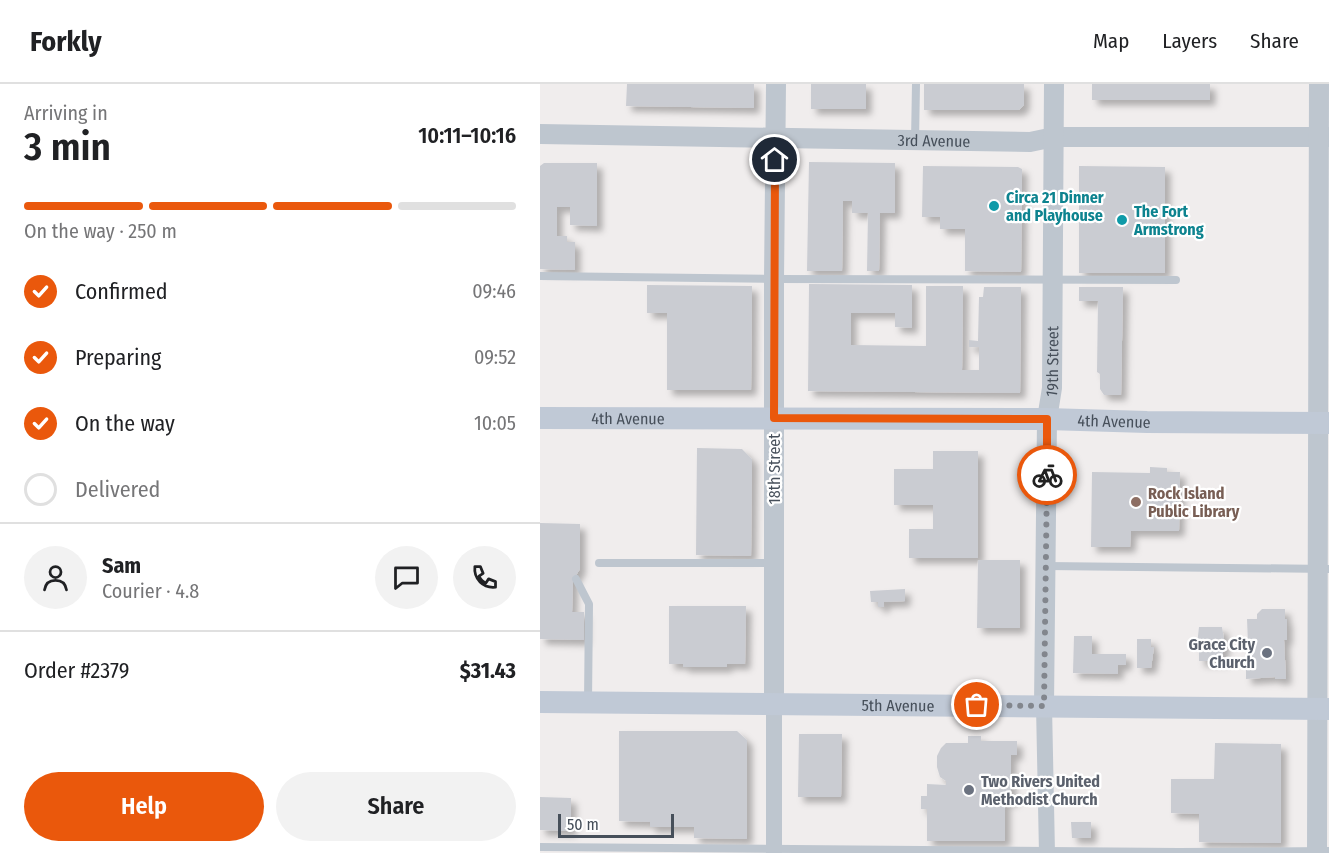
<!DOCTYPE html>
<meta charset="utf-8">
<style>
body{margin:0;font-family:"Fira Sans Condensed",sans-serif;background:#f2f2f2;color:#202124;height:100vh;display:flex;flex-direction:column;font-size:22px;white-space:nowrap}
*{box-sizing:border-box;margin:0}
p{font-size:20px;color:#757577}
.icon{flex:none;width:33px;height:33px;fill:none;stroke:currentColor;stroke-width:2;stroke-linecap:round;stroke-linejoin:round}
.map{position:relative;flex:1;overflow:hidden}
.drawer{display:flex;flex-direction:column;background:#fff;width:540px}
.drawer>*{flex:none}
.scale{position:absolute;left:18px;bottom:15px;width:116px;box-sizing:border-box;padding-left:6px;border:3px solid #464f5a;border-top:0;font-size:16px;line-height:21px;white-space:nowrap;color:#464f5a;-webkit-text-stroke:4px #fff;paint-order:stroke}
.pin{position:absolute;display:grid;place-items:center;width:51px;height:51px;color:#fff;margin:-26px;border:3px solid #fff;border-radius:50%;box-shadow:0 2px 6px #0007}
.courier{position:absolute;display:grid;place-items:center;width:60px;height:60px;margin:-30px;border:4px solid #ea580c;border-radius:50%;background:#fff;color:#222;box-shadow:0 2px 8px #0007}
.headline em{font-style:normal;font-weight:600}
.headline div{display:flex;flex-direction:column-reverse}
.headline{display:flex;align-items:center;justify-content:space-between;height:102px;padding:0 24px}
h1{font-size:39px;font-weight:600;line-height:45px}
.bar{display:grid;grid-template-columns:repeat(4,1fr);gap:9px 6px;align-content:center;height:72px;padding:0 24px}
.bar i{height:8px;border-radius:4px;background:#e0e0e0}
.bar .current{background:#ea580c}
.bar p{grid-column:span 4}
.line{display:flex;align-items:center;gap:15px;padding:0 24px;border-top:2px solid #e0e0e0}
.line div{flex:1}
.round{display:grid;place-items:center;flex:none;width:63px;height:63px;border-radius:32px;background:#f2f2f2}
ol{padding:0 24px;list-style:none}
li{display:flex;align-items:center;gap:18px;height:66px}
li p{margin-inline-start:auto}
li .icon{padding:6px;border-radius:50%;background:#ea580c;color:#fff;stroke-width:4}
li:last-child{color:#757577}
li i{width:33px;height:33px;border:3px solid #e0e0e0;border-radius:50%}
.primary-button{display:flex;gap:12px;margin-top:auto;padding:12px 24px}
.primary-button a{flex:1;height:69px;border-radius:36px;background:#ea580c;color:#fff;font-size:24px;font-weight:600;line-height:69px;text-align:center}
.primary-button a+a{background:#f2f2f2;color:#202124}
header{display:flex;align-items:center;gap:36px;box-sizing:border-box;height:84px;padding:0 30px;background:#fff;border-bottom:2px solid #e0e0e0}
header strong{font-size:28px}
nav{display:flex;gap:33px;margin-inline-start:auto;font-size:21px}
main{display:flex;flex:1;min-height:0}
.map>svg:first-child{display:block}
.building{fill:#caccd2;filter:url(#shadow)}
.lines{fill:none;stroke-linecap:round;stroke-linejoin:round}
.service{stroke:#bec6cf;stroke-width:8}
.minor{stroke:#bec6cf;stroke-width:16}
.tertiary{stroke:#bec6cf;stroke-width:20}
.secondary{stroke:#c0c9d6;stroke-width:22}
.done{stroke:#82868d;stroke-width:6;stroke-dasharray:0 10.8}
.route{stroke:#ea580c;stroke-width:8}
.culture-dot{fill:#0f9aa8;stroke:#fff;stroke-width:2}
.education-dot{fill:#8d6e63;stroke:#fff;stroke-width:2}
.worship-dot{fill:#6b7280;stroke:#fff;stroke-width:2}
.labels{text-anchor:middle;stroke-width:4.5;stroke-linejoin:round;paint-order:stroke}
.street-label{font-size:16px;fill:#464f5a;stroke:#fff}
.culture-label{font-size:16px;font-weight:bold;fill:#0d838f;stroke:#fff;text-anchor:start}
.education-label{font-size:16px;font-weight:bold;fill:#785e54;stroke:#fff;text-anchor:start}
.worship-label{font-size:16px;font-weight:bold;fill:#5b616d;stroke:#fff;text-anchor:end}
</style>
<header>
<strong>Forkly</strong>
<nav><a>Map</a><a>Layers</a><a>Share</a></nav>
</header>
<main>
<section class="drawer">
<div class="headline"><div><h1>3 min</h1><p>Arriving in</p></div><em>10:11–10:16</em></div>
<div class="bar"><i class="current"></i><i class="current"></i><i class="current"></i><i></i><p>On the way · 250 m</p></div>
<ol>
<li><svg class="icon" aria-label="check" viewBox="0 0 24 24"><path d="M5 12l5 5 9-10"/></svg>Confirmed<p>09:46</p></li>
<li><svg class="icon" aria-label="check" viewBox="0 0 24 24"><path d="M5 12l5 5 9-10"/></svg>Preparing<p>09:52</p></li>
<li><svg class="icon" aria-label="check" viewBox="0 0 24 24"><path d="M5 12l5 5 9-10"/></svg>On the way<p>10:05</p></li>
<li><i></i>Delivered</li>
</ol>
<div class="line" style="height:108px"><a class="round"><svg class="icon" aria-label="person" viewBox="0 0 24 24"><circle cx="12" cy="8" r="4"/><path d="M4 21q1-7 8-7t8 7"/></svg></a><div><b>Sam</b><p>Courier · 4.8</p></div><a class="round"><svg class="icon" aria-label="chat" viewBox="0 0 24 24"><path d="M4 5h16v11H9l-5 4z"/></svg></a><a class="round"><svg class="icon" aria-label="phone" viewBox="0 0 24 24"><path d="M5 4h4l2 5-3 2q2 4 5 5l2-3 5 2v4C11 20 4 13 5 4z"/></svg></a></div>
<div class="line" style="height:78px"><div>Order #2379</div><b>$31.43</b></div>
<div class="primary-button"><a>Help</a><a>Share</a></div>
</section>
<div class="map">
<svg width="789" height="769" viewBox="0 0 789 769">
<defs>
<filter id="shadow"><feDropShadow dx="5.5" dy="5.5" stdDeviation="3" flood-color="#0004"/></filter>
</defs>
<rect width="100%" height="100%" fill="#f0eded"/>
<path class="building" d="M87,0H214V24L86,22Z
M271,0H326V25H271Z
M384,0H484V21L479,26H384Z
M552,0H670V16H552Z
M269,78L355,79V129H340L339,187H327L328,129H312V117H303L302,187H267Z
M4,79H57V142L30,141V123H17V152H27V158H35V186L0,185V82Z
M383,82L478,83L482,85L481,188L425,187V145H400V133H382Z
M539,82L625,83V189H539Z
M269,200L372,201V244L355,243V229H311V261L386,262V202H423L422,286H439V263H429V256L438,257L439,213H443L444,203H481L480,309L268,307Z
M107,201L212,202L211,306H127V229H107Z
M539,203H583L581,311H564L560,305V290L557,288L558,217H539Z
M157,364L202,365L212,375L211,472L156,471Z
M393,367H438V474H369V445H393V421H354V385H393Z
M610,383L627,384V388H640L639,447H591L590,463H551L552,388L610,389Z
M0,439L40,440V485L33,496L32,528H44V556L0,555Z
M438,476H480V544H437Z
M365,505V517L344,518V523H338V518H331L330,507Z
M129,522H206L205,580H187V583H143V580H129Z
M722,525H745V535H747V556H744L746,595H735V593L706,595V584H709L707,535H717V530Z
M659,543H682L685,562L683,566V577H659V565L657,561Z
M534,552H552V570H586V581H578V590L533,589Z
M597,555H611V563H614L611,584H597Z
M79,647H197L207,656V755L154,754V743H110V738L79,737Z
M259,650H302L301,713H258Z
M428,652H441V657H477V671H471V710H473V717H465V757H387V725H381V712H387V700L406,701V697L400,693L397,683V672L401,664L406,659H428Z
M675,659L741,660V759L659,758V730L631,729V695H674Z
M0,713L31,714V747L0,746Z
M531,738H551V754H532Z"/>
<g class="lines">
<path class="service" d="M375,57L376,0
M0,192L234,195L636,196
M59,479H233
M507,482L789,485
M36,495L49,520L48,618
M0,763L639,768L789,767"/>
<path class="minor" d="M504,622L507,769
M234,769V620"/>
<g class="tertiary">
<path id="s1" d="M0,50L490,58L514,53H789"/>
<path d="M234,620V195L236,0"/>
<path id="s2" d="M504,622L507,335L512,304L514,0"/>
<path d="M777,769L779,0"/>
</g>
<g class="secondary">
<path id="s3" d="M0,334L507,335L607,338L789,339"/>
<path id="s4" d="M0,618L789,625"/>
</g>
</g>
<g class="lines">
<path class="done" d="M437,621L504,622L507,391"/>
<path class="route" d="M235,76L234,334L507,335V391"/>
</g>
<g class="culture-dot">
<circle cx="454" cy="122" r="6"/>
<circle cx="582" cy="136" r="6"/>
</g>
<circle class="education-dot" cx="596" cy="418" r="6"/>
<g class="worship-dot">
<circle cx="727" cy="569" r="6"/>
<circle cx="429" cy="706" r="6"/>
</g>
<g class="labels">
<g class="street-label">
<text dy="6" stroke="none"><textPath href="#s1" startOffset="394">3rd Avenue</textPath></text>
<text dy="6" stroke="none"><textPath href="#s2" startOffset="345">19th Street</textPath></text>
<text dy="6" stroke="none"><textPath href="#s3" startOffset="88">4th Avenue</textPath></text>
<text dy="6" stroke="none"><textPath href="#s3" startOffset="574">4th Avenue</textPath></text>
<text transform="translate(234 385) rotate(-90)" y="6">18th Street</text>
<text dy="6" stroke="none"><textPath href="#s4" startOffset="358">5th Avenue</textPath></text>
</g>
<g class="culture-label">
<text x="466" y="119">Circa 21 Dinner<tspan x="466" dy="18">and Playhouse</tspan></text>
<text x="594" y="133">The Fort<tspan x="594" dy="18">Armstrong</tspan></text>
</g>
<g class="education-label">
<text x="608" y="415">Rock Island<tspan x="608" dy="18">Public Library</tspan></text>
</g>
<g class="worship-label">
<text x="715" y="566">Grace City<tspan x="715" dy="18">Church</tspan></text>
<text x="441" y="703" text-anchor="start">Two Rivers United<tspan x="441" dy="18">Methodist Church</tspan></text>
</g>
</g>
</svg>
<div class="scale">50 m</div>
<div class="pin" style="left:437px;top:621px;background:#ea580c"><svg class="icon" aria-label="bag" viewBox="0 0 24 24"><path d="M5 8h14l-1 12H6zM9 8a3 3 0 0 1 6 0"/></svg></div>
<div class="pin" style="left:235px;top:76px;background:#1f2937"><svg class="icon" aria-label="home" viewBox="0 0 24 24"><path d="M3 11l9-7 9 7M6 9v11h12V9"/></svg></div>
<div class="courier" style="left:507px;top:391px"><svg class="icon" aria-label="bike" viewBox="0 0 24 24"><circle cx="6" cy="16" r="4"/><circle cx="18" cy="16" r="4"/><path d="M6 16l4-8h5l3 8M10 8l3 8H6M13 5h3"/></svg></div>
</div>
</main>
